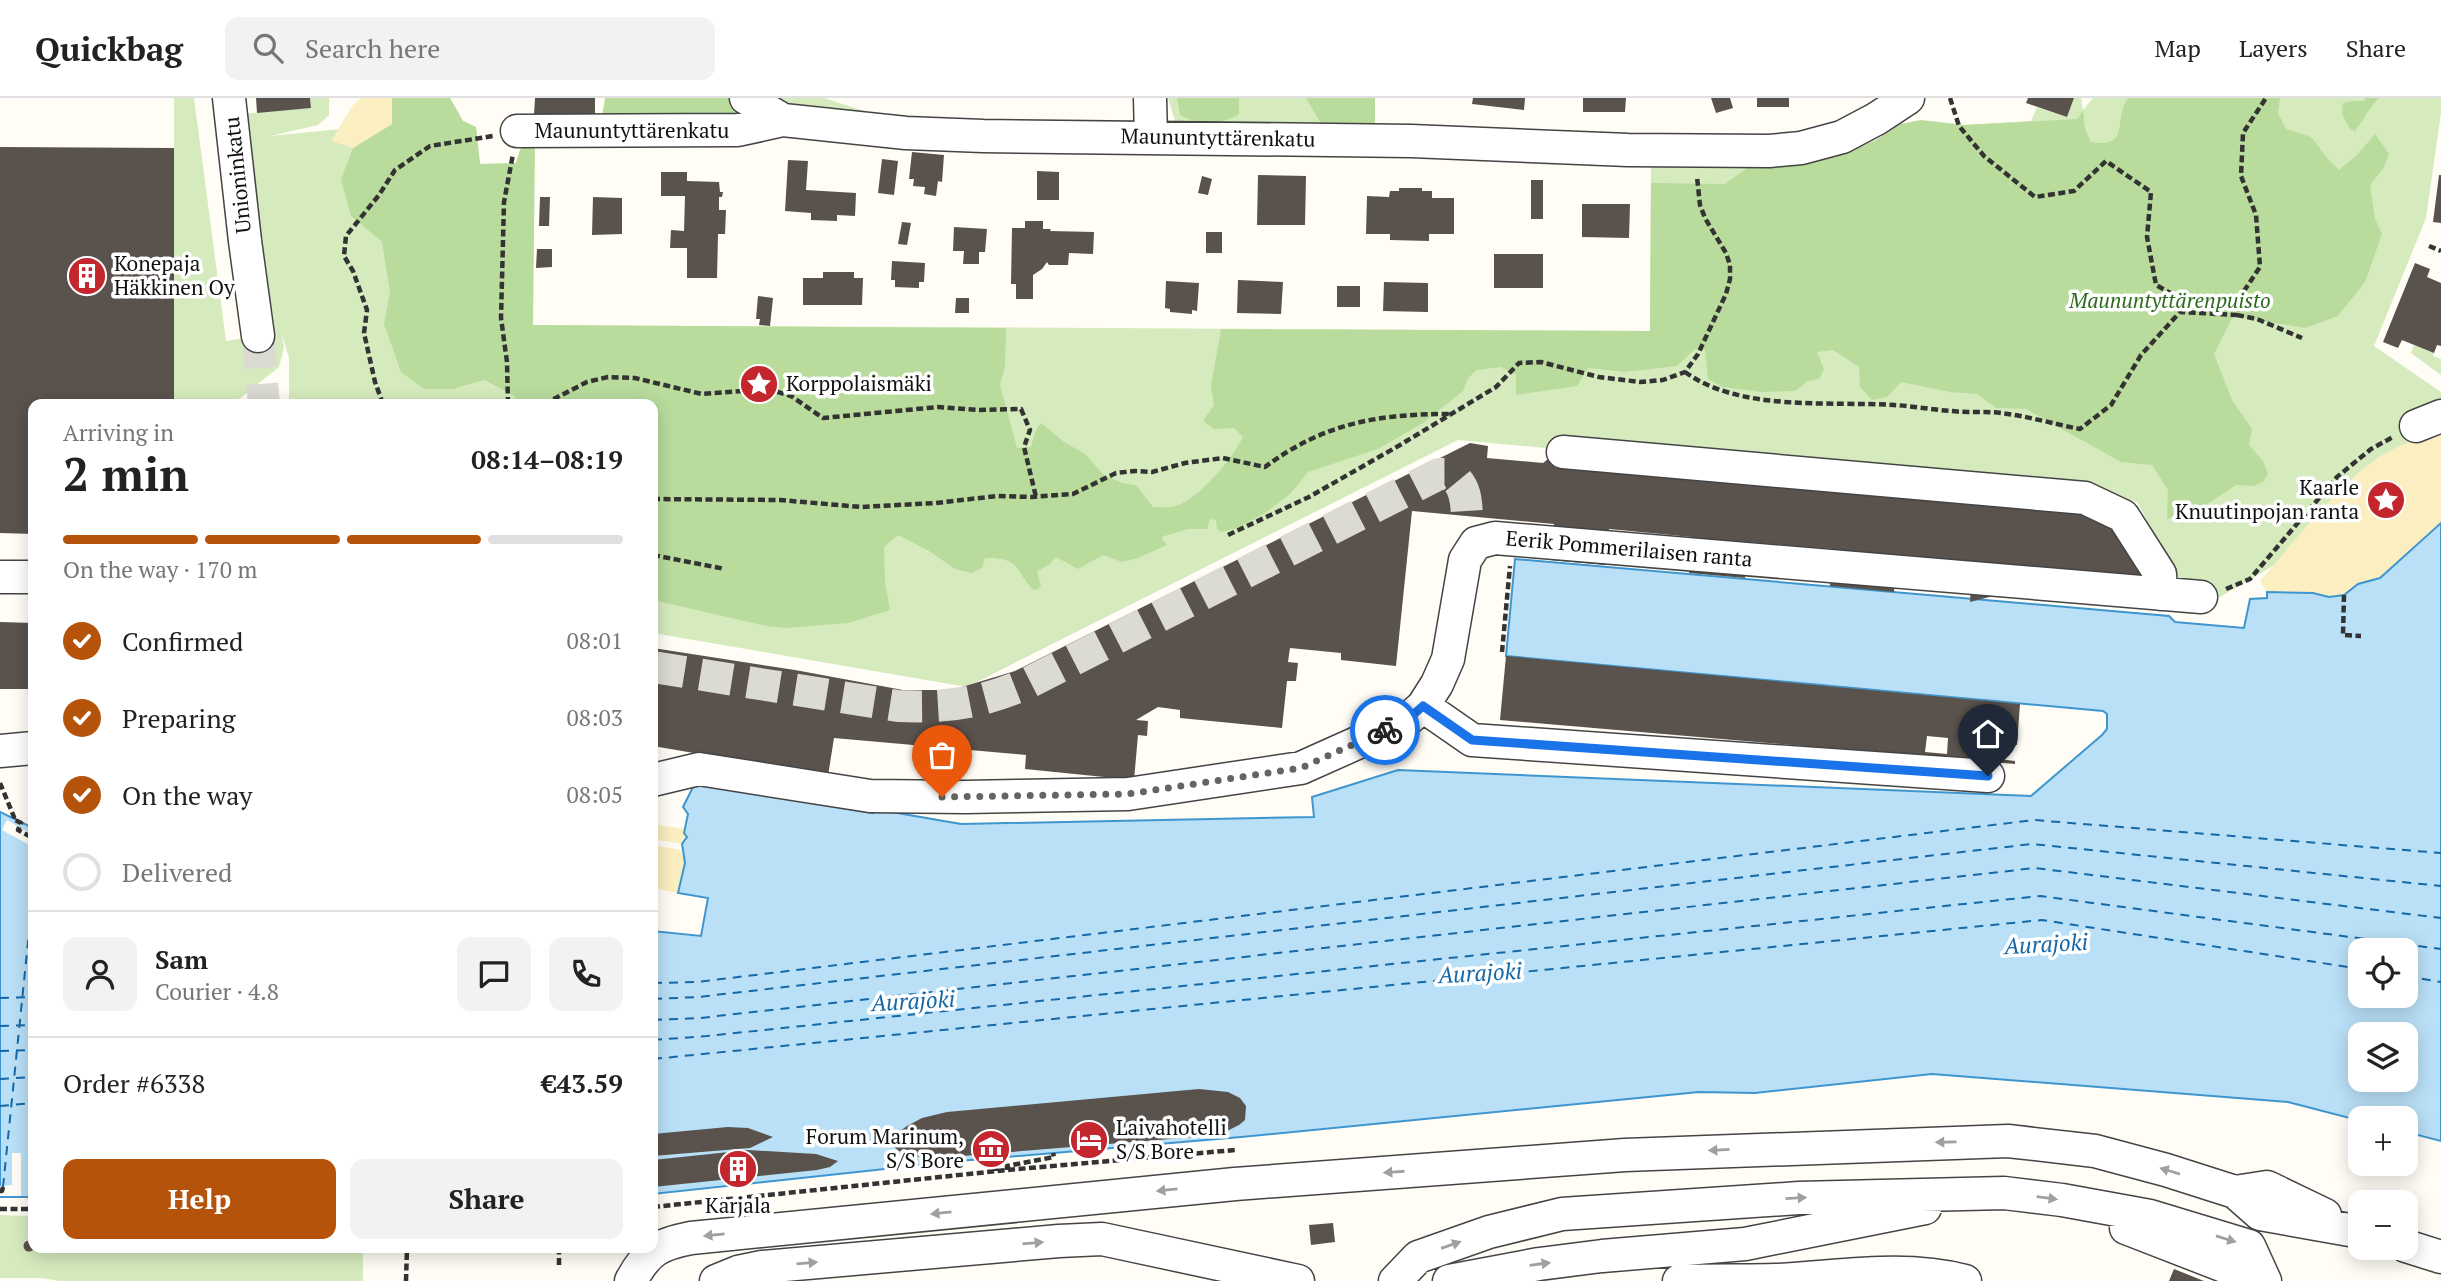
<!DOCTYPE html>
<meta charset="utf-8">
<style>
body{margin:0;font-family:"PT Serif",serif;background:#f2f2f2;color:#222;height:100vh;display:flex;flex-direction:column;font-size:26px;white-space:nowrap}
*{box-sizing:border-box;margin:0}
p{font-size:23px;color:#767676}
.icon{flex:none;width:38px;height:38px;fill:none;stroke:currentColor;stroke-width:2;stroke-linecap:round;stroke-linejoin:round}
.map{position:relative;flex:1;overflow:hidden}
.drawer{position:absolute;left:28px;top:301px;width:630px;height:854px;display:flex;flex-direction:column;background:#fff;border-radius:14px;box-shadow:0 4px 18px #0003}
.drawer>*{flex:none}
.tools{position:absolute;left:2348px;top:840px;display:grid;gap:14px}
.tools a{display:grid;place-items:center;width:70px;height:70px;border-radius:14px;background:#fff;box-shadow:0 4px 18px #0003;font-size:35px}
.pin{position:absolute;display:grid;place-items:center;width:60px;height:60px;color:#fff;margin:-72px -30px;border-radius:50% 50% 50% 0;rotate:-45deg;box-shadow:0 0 7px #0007}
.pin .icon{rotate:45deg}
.courier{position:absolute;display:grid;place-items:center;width:70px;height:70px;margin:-35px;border:5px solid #1a73e8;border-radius:50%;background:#fff;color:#222;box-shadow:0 2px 9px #0007}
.headline em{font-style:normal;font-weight:600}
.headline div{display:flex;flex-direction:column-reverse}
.headline{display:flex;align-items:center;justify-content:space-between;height:119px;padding:0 35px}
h1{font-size:46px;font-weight:600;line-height:52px}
.bar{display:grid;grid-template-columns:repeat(4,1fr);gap:10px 7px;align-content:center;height:84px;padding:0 35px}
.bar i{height:9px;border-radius:5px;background:#e0e0e0}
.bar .active{background:#b45309}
.bar p{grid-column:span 4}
.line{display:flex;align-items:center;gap:18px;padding:0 35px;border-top:2px solid #e0e0e0}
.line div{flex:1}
.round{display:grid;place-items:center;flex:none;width:74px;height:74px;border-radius:14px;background:#f2f2f2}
ol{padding:0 35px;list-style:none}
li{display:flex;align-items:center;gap:21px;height:77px}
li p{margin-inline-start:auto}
li .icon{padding:7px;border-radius:50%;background:#b45309;color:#fff;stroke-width:4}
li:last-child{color:#767676}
li i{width:38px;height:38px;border:4px solid #e0e0e0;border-radius:50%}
.cta{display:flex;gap:14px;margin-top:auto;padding:14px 35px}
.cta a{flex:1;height:80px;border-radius:14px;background:#b45309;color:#fff;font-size:28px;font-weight:600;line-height:80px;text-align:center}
.cta a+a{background:#f2f2f2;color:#222}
header{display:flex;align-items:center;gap:42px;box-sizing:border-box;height:98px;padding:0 35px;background:#fff;border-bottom:2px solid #e0e0e0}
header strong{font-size:33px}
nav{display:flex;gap:38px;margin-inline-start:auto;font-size:24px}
.search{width:490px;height:63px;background:#f2f2f2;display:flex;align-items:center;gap:18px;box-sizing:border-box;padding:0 24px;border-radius:14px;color:#767676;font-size:26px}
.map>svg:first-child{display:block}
.green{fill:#d5ebbd}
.forest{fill:#b9dc9c}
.sand{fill:#fbeec1}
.water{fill:#b9e0f7;stroke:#3f96cf;stroke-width:2;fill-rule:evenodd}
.pier{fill:#fffdf5}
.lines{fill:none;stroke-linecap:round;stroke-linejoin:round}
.ferry{stroke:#1768a6;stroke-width:2;stroke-dasharray:9 7;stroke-linecap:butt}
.building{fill:#5a524d;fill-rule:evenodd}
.minor-tunnel{stroke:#dbdad3;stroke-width:32;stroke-dasharray:32 16;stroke-linecap:butt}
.minor-casing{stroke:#444;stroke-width:35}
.path{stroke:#333;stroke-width:4.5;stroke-dasharray:7 3.5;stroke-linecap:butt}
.minor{stroke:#fff;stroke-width:32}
.oneway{fill:#a0a0a0}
.done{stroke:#646461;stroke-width:7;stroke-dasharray:0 12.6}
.route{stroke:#1a73e8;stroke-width:9}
.labels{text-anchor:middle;stroke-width:7;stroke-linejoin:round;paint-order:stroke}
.street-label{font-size:21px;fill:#111;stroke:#fff}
.poi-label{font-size:21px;fill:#111;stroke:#fff;text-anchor:start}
.park-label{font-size:21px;font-style:italic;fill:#2f6b1f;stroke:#fff}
.water-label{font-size:23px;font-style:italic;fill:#1768a6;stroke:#fff}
</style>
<header>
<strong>Quickbag</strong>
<div class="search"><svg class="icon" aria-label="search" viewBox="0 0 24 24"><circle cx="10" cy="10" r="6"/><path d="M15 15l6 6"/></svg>Search here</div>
<nav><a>Map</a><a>Layers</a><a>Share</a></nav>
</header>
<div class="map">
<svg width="2441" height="1183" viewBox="0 0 2441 1183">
<rect width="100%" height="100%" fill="#fffdf5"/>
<path class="green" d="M174,0H194L226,243L274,235L241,16L311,10L310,0H329V17L318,27L270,38L392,26V0H450L463,23L476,29L480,66L516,65L520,52L533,227L1650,233L1651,61L1960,64L1965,27L2031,23L2037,9L2067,19L2074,0H2081L2083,12L2093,0H2441V15L2426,120L2374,248L2441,294V314L2324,438L2220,499L2186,496L2137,404L1458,342L967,589L653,535V306H289V260L281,233L284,249L279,269L233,306H174Z
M767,0H824L883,19L789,10Z
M1168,0H1375V28L1176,26Z
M2414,247L2434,255L2433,258L2441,261V277L2411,255Z
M0,1117L33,1118V1150H363V1183H59L42,1180H0Z"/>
<path class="forest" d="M392,0H450L463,23L476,29L480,66L516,65L520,52L526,45H535L533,227L1006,230L1005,269L1000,287L1017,350L1031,349L1035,334L1041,325L1064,344L1085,356L1103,376L1122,385L1136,387L1153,409C1160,409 1169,410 1176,408C1200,400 1232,361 1243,339L1234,330L1214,331L1203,323L1214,307L1211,288L1221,231L1650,233L1651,85L1725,86L1751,67L1790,65L1844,56L1876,42L1900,26L1921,22L1965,27L2077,21L2083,13L2085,31L2091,44C2131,51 2113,21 2128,0H2280L2278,15L2286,31L2311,39L2328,61L2339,72L2357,57L2375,36L2389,56L2383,71L2370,87L2375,121L2382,136L2365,184L2338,218L2305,230L2233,218L2214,256L2232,302L2252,331L2249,347L2263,363L2268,376L2263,384L2253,388L2236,387L2203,409L2167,421L2168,392L2152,367L2121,364L2026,311L1996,310L1977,296L1950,294L1901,284L1887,299L1872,302L1860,289L1859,269L1833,252L1817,254L1824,271L1819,281L1808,283L1795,293L1762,294L1722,289L1708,281L1705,252L1695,251L1677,268L1624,274L1588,270L1577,288L1516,297V277L1501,269L1477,272L1468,280L1463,293L1423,325L1378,351L1308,374L1291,395L1265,415L1237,430L1221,434L1217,431L1216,422L1210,421L1207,431H1188L1161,439L1167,447L1138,460L1122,464L1103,457L1078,471L1056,459L1049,467L1037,473L1041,488L1037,492L1032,491C1013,468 1019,460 985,460L982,470L972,475L955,471L929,453L898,437L884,449L885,484L890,512L848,525L785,530L766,528L653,502V306H515V298L484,282L453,291H424L401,274L384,226L390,194L382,144L351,118L341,81L353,50L392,26Z
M605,0H728L750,15L746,24L601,25Z
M1177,0H1239V16C1223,27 1196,27 1180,17Z
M1306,0H1375V28L1333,33L1320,24Z
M2365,0H2379C2368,10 2365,21 2355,33L2350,31L2342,16L2343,5L2353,3H2364Z"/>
<path class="sand" d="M361,0H392V26L353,50L331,43L353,7Z
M2441,332V425L2435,432L2380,480L2358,486L2344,497L2329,499L2313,495L2267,494L2260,483C2292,446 2333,393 2372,364C2392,348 2418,342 2441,332Z
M653,726L685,731L684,735L687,739L682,746L653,741Z
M653,747L681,752L685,765L678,795L653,790Z"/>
<path class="water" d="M2441,425V1043L2406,1034V1020H2361V1023L2288,1004L1932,976L1755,995L1699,994L1241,1039L959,1063L653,1096V833L701,838L708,800L678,795L685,765L682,746L687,739L684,735L688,716L683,709L695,685L873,715L874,711L961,726L1314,719L1312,699L1398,672L2031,698L2102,637L2107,631V616L2103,613L1506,558L1515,461L2169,518L2175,524L2244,530L2250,501L2267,500V494L2313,495L2329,499L2344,497L2358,486L2380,480ZM2361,852H2406V898H2361ZM2361,936H2406V982H2361Z
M0,714L33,730V1099H0Z"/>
<path class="pier" d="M7,722L33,737V749L2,732Z
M12,1055H21V1098H0V1088L12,1087Z"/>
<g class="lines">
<path class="ferry" d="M2406,878L2441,884
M653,885L697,884L2034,722L2441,755
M0,900L33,899
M653,901L698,899L2032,746L2441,788
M653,922L700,920L2035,770L2441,820
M0,928L33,927
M653,942L707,938L2040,798L2441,851
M0,953L33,952
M653,961L2042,822L2361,871
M0,981L33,979
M0,1008L33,1005
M3,1089L33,795"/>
</g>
<path class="building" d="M256,0H310L311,10L257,15Z
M535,0H595V17H534Z
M1473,0H1525L1524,12L1472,6Z
M1583,0H1626L1625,14H1583Z
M1711,0H1730L1733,10L1716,15Z
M1757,0H1789V9H1757Z
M2028,0H2074L2067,19L2026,5Z
M0,49L174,50V306H33V436L0,435Z
M912,54L944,57L942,84L938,83L936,98L924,96L925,89L913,88L914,81H909Z
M882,61L898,63L894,97L878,95Z
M788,62L808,63L806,92L856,95L855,118L837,117V123L811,122V115L785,113Z
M1037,73L1059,74V102H1037Z
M661,74H687V83L719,84L720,94H723L722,99H719V112H726L725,136H718L717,180H687V150H670L671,132L684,133L685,98H661Z
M1258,77L1306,78L1305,127H1257Z
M2439,77H2441V125L2433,124Z
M1202,78L1212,81L1208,97L1198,95Z
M1531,82H1543V121H1531Z
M1399,90H1422V93H1432V100H1454V136H1429V143L1390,142V136H1366L1367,98L1389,99L1390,93H1399Z
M540,99H550L549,128H539Z
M593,99L622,100V136L592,137Z
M1582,106H1630L1629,140L1582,139Z
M1025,123H1043V131H1051L1050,133L1094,134L1093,156L1069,155L1068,167H1049L1047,164L1042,171L1033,177V201H1016V186H1011L1012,130H1025Z
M902,124L911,125L907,147L898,146Z
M954,129L987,131L985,154H979V166H963L964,153H953Z
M1206,134H1222V155H1206Z
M537,151H552V169L536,170Z
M1494,156H1543V190H1494Z
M892,163L925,165L924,184H919V190L895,189V182H891Z
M2415,165L2430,171L2427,179L2441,185V248L2437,247L2434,255L2402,242L2398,250L2383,244Z
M823,174H854V180H863L862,207H803V180H823Z
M1238,182L1283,184L1281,216L1237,215Z
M1166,183L1199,185L1197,213L1192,212V216L1170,214V211L1165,210Z
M1384,184L1428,185V214L1383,213Z
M1337,188H1360V209H1337Z
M758,198L773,200L770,228L759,227L760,221H756Z
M956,200H969V215H955Z
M1470,345L1488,348L1487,360L1543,365L1548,361L1585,364L2042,404L2122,425L2154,480L2001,496L1970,504L1972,464L1897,457L1894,494L1830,488L1833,451L1748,444L1745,480L1689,475L1692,439L1609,431L1605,467L1550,462L1554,426L1412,413L1396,568L1341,562V555L1290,550L1288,564L1298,565L1296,583H1287L1282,630L1180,620V612L1158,609L1136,622L1148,623L1147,638L1138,637L1134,682L1025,671L1026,657L834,640L828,678L653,648V550L795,572L903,592H952L1015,573Z
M0,524L33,525V591H0Z
M1506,558L2020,606L2017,647L1993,644L1991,660L2015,663V666L1500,622ZM1927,638L1948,640L1947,656L1925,654Z
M1199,991L1228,994L1240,1000L1246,1008L1245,1022L1239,1027L1219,1037L938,1060H923L899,1053L892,1047L893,1038L907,1028L922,1020L947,1014Z
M728,1029L748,1030L773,1039L750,1050L653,1058V1036Z
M748,1052L816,1056L838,1063L830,1069L817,1072L653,1089V1062Z
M1333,1125L1335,1144L1311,1147L1309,1127Z
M23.5 1148a5.5 5.5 0 1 1 11 0a5.5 5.5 0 1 1-11 0Z
M2174,1171L2204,1183H2169Z"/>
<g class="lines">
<path class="minor-tunnel" d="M258,238L264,306
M653,569L898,608C949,610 981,605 1028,585L1439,376H1450C1465,387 1466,399 1467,418"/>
<g class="minor-casing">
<path id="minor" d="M229,0L245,143L258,238
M746,0L783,22
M1150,0L1151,39
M517,33L738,32L783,22L906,35L983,38L1411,43L1628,52L1769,53L1801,50L1842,39L1876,21L1908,0
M2416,328L2441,318
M1563,354L2085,400L2123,418L2160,476L2161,496
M0,479H33
M1423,608L1472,642L1988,678
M0,653L33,650
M653,682L699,671L870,698L965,699L1128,696L1301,670L1406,623L1423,608L1437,586L1448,561L1465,462L1476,445L1495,440L2201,499
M2235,1094L2267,1089L2325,1117
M2126,1130L2242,1175L2247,1183
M2406,1148L2441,1159
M631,1183C647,1153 659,1146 691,1140L1235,1086L1625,1057L2008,1043L2095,1053L2166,1072L2235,1094L2260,1116L2361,1134
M716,1183L738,1174L762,1169L1059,1143L1102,1141L1298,1183
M1395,1183L1418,1159L1489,1134L1562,1116L1799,1100L2004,1095L2062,1102L2150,1118L2249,1148L2265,1183
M1449,1183L1539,1166L1602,1158L1745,1146L1925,1110
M1679,1183C1711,1182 1744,1183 1776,1182C1840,1179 1902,1167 1965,1183"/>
</g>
<path class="path" d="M1950,0L1959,28L1984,58L2035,99L2074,93L2106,63L2151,94L2147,139L2156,187L2174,197L2180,214
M2429,148L2441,153
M2237,217L2257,221L2302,240
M1685,274C1740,314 1829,303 1894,307C1913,308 1933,312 1952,313C1968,315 1985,313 2001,315C2027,318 2054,326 2080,331L2111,307L2141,257L2180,214L2237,217L2242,196L2260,169L2256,117L2241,78L2243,35L2266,0
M383,306L375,284L364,235L367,212L353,173L344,158L346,138L379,97L395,72L430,48L493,38
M508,306L507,264L501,220L504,104L513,56
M544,306L587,284L608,279L635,280L702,296L768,291L791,298L823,320L938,309L979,312L1021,311L1030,332L1024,349L1036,399
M653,401L780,402L861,409L936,405L997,398L1032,399L1073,396L1116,375L1135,373L1152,374L1185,365L1223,360L1265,369C1324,325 1378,316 1449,316
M1228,437L1309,399L1400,347L1496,289L1519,265L1541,264L1599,279L1640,284L1663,282L1685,274L1698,256L1726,196L1730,181V167L1726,155L1705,120L1700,107L1697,79
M653,457L725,471
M2226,491L2250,481L2337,379L2371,351L2393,339
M2344,497L2343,537L2361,538
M1502,554L1510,468
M0,685L14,719L13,721L21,725L18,732L33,740
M996,1060V1073
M1007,1072V1068L1054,1059L1053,1055
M0,1093H2L3,1089
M653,1109L1007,1072L1235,1052
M0,1111H33
M559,1167V1150
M406,1183L407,1150"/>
<use href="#minor" class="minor"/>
</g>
<defs><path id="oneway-solid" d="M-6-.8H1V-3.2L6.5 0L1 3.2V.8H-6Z" transform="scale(1.75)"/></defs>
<g class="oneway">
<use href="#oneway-solid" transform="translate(1946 1044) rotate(179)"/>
<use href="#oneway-solid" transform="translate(1719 1052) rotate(177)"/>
<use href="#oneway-solid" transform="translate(2170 1073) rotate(-163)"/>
<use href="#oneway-solid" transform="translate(1394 1074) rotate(176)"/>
<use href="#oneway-solid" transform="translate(1167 1092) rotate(174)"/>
<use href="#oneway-solid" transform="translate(1796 1100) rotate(-3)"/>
<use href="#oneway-solid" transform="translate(2047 1100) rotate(7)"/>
<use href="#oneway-solid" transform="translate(941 1115) rotate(174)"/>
<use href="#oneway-solid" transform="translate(714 1137) rotate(174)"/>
<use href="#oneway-solid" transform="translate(2226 1141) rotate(17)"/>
<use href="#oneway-solid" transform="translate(1033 1145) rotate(-5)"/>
<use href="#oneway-solid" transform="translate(1451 1147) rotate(-19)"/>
<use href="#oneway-solid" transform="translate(807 1165) rotate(-5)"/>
<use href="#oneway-solid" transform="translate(1540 1166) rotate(-8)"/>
</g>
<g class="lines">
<path class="done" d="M942,699L1128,696L1301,670L1385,632"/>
<path class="route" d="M1385,632L1406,623L1423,608L1472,642L1988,678"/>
</g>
<defs>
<g id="building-disc" transform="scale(2.0125)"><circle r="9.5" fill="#c4262e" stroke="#fff"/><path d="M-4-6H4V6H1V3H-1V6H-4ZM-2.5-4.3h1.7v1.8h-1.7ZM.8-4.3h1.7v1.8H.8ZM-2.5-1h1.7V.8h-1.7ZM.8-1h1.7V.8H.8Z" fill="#fff"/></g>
<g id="sight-disc" transform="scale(2.0125)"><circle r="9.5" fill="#c4262e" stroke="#fff"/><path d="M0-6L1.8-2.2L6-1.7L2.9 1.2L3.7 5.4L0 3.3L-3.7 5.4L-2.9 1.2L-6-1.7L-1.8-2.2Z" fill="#fff"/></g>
<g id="hotel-disc" transform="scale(2.0125)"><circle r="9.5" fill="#c4262e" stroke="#fff"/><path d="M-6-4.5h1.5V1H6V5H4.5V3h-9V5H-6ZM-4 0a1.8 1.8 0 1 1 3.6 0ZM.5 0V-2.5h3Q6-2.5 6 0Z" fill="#fff"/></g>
<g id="museum-disc" transform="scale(2.0125)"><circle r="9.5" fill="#c4262e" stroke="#fff"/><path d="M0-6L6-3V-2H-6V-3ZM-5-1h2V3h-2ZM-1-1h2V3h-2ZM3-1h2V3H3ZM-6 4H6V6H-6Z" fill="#fff"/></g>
</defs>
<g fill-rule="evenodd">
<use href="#building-disc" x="87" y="178"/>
<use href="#sight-disc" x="759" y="286"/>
<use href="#sight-disc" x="2386" y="402"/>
<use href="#hotel-disc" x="1089" y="1042"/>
<use href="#museum-disc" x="991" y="1051"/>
<use href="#building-disc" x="738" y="1071"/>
</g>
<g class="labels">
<g class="street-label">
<text x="632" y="40">Maununtyttärenkatu</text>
<text transform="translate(1218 40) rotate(1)" y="7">Maununtyttärenkatu</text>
<text transform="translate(238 77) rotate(-96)" y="7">Unioninkatu</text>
<text transform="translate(1629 451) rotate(5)" y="7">Eerik Pommerilaisen ranta</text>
</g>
<g class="poi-label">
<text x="114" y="173">Konepaja<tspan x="114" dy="24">Häkkinen Oy</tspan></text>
<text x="786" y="293">Korppolaismäki</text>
<text x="2359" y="397" text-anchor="end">Kaarle<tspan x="2359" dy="24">Knuutinpojan ranta</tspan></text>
<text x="1116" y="1037">Laivahotelli<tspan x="1116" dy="24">S/S Bore</tspan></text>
<text x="964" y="1046" text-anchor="end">Forum Marinum,<tspan x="964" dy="24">S/S Bore</tspan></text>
<text x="738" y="1115" text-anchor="middle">Karjala</text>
</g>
<g class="park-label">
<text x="2170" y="210">Maununtyttärenpuisto</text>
</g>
<g class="water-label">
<text transform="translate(2046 846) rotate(-3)" y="8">Aurajoki</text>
<text transform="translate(1480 875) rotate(-3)" y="8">Aurajoki</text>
<text transform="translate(913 903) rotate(-3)" y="8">Aurajoki</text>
</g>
</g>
</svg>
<div class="tools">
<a><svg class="icon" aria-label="locate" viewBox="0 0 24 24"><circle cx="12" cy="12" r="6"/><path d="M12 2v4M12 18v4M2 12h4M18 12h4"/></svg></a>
<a><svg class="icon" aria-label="layers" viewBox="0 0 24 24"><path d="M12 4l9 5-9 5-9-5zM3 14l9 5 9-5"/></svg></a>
<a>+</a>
<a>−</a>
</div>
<div class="pin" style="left:942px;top:699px;background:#ea580c"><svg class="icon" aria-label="bag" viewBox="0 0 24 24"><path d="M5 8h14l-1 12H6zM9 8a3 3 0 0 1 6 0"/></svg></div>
<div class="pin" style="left:1988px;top:678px;background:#1f2937"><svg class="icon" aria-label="home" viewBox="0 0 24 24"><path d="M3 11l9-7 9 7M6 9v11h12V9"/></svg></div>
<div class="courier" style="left:1385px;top:632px"><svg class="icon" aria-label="bike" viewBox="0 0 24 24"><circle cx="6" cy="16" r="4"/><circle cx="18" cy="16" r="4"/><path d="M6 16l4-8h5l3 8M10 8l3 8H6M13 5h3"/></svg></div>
<section class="drawer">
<div class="headline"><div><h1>2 min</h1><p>Arriving in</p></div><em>08:14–08:19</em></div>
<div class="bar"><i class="active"></i><i class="active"></i><i class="active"></i><i></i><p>On the way · 170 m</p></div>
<ol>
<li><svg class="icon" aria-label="check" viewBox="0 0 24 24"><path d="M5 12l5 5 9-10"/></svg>Confirmed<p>08:01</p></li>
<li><svg class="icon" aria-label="check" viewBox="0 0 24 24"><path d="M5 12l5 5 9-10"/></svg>Preparing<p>08:03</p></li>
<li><svg class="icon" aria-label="check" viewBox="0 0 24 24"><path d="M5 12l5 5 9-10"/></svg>On the way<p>08:05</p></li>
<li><i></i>Delivered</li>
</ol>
<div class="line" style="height:126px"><a class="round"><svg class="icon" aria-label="person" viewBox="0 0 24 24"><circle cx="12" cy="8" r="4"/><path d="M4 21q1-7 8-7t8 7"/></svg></a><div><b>Sam</b><p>Courier · 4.8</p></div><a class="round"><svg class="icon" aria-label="chat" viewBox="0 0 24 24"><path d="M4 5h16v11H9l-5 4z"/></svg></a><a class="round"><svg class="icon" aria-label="phone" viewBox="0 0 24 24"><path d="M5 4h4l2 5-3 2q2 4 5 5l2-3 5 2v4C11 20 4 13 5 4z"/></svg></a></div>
<div class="line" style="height:91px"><div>Order #6338</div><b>€43.59</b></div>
<div class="cta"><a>Help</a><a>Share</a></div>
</section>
</div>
